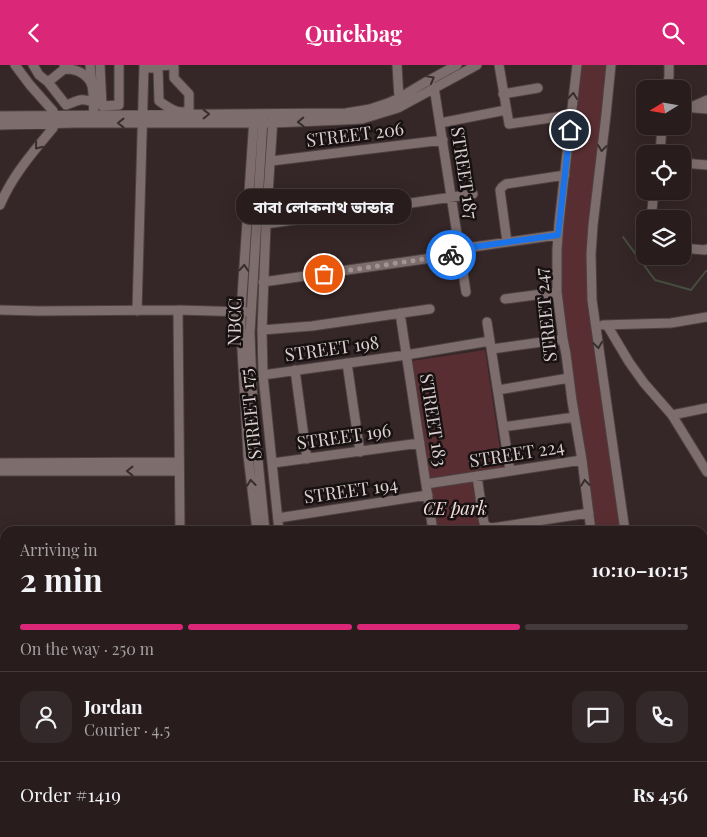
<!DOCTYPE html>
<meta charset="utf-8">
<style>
body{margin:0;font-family:"Playfair Display","Noto Sans Bengali",serif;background:#34292a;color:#f1f3f6;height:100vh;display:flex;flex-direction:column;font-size:19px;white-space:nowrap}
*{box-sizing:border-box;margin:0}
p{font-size:16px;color:#a5a1a4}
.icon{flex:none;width:28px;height:28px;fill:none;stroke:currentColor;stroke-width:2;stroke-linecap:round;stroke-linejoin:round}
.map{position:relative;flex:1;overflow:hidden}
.panel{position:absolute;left:0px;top:461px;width:708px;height:311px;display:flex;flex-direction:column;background:#281c1d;border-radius:15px 15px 0 0;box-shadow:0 5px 20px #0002,0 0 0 1px #443a3b}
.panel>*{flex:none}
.needle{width:32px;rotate:259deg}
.buttons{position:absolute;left:636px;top:15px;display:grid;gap:10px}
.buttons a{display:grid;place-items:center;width:55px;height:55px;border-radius:10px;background:#281c1d;box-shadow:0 5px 20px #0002,0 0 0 1px #443a3b;font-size:25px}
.pin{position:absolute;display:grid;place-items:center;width:42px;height:42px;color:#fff;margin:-21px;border:2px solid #fff;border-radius:50%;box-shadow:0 1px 5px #0007}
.courier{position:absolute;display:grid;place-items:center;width:50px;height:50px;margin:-25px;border:4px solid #1a73e8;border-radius:50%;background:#fff;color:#222;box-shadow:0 1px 6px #0007}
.bubble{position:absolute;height:35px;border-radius:15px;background:#281c1d;box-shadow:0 5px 20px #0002,0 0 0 1px #443a3b;font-size:16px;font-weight:700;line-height:35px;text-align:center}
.overview em{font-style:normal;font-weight:700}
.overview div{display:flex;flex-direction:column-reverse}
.overview{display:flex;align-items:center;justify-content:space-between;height:85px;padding:0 20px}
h1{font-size:32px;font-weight:700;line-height:38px}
.bar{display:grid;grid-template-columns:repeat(4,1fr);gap:8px 5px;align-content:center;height:60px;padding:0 20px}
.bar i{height:6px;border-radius:4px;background:#443a3b}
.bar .active{background:#db2777}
.bar p{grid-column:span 4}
.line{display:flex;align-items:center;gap:12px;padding:0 20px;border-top:1px solid #443a3b}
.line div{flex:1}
.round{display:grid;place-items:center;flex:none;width:52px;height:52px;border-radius:15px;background:#34292a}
header{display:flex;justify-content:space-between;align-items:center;height:65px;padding:0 20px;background:#db2777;color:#fff;font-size:22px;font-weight:700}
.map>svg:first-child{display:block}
.green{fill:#592e32}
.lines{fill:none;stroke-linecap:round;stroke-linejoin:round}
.stream{stroke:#464f3f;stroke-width:2}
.canal{stroke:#061800;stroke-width:6}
.minor-casing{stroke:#4d4142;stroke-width:11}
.minor{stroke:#7e6d6d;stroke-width:9}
.oneway{stroke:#372d2d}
.done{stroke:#a09496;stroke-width:5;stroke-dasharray:0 9}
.route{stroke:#1a73e8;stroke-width:6}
.labels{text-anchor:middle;stroke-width:5;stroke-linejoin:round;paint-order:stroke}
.street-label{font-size:18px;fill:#dad0d1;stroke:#181111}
.park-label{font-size:18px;font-style:italic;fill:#f4dede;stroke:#181111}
</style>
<header><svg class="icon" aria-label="back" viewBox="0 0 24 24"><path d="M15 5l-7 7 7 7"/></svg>Quickbag<svg class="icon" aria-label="search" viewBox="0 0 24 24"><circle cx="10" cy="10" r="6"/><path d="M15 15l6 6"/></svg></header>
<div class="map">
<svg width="707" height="772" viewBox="0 0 707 772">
<rect width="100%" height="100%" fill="#352627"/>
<path class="green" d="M582,0H606L600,77L590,251L621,466H595L562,232L561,195L565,137L570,102Z
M485,285L503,404L430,415L412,296Z
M472,415L480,466H438L431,421Z"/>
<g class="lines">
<path class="stream" d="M623,172L655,215L691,225L706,206H707"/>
<path class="canal" d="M0,636L5,637
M342,768L348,772"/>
<g class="minor-casing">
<path id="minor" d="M33,0L39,10L48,17
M64,0L67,4C77,4 89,10 92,21C94,30 93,41 94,50
M90,0L92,19
M100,0L102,41L119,40V0
M397,0L399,33
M499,0L509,59L571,50
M577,0L559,158L557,185V227L563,274L566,289L572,336L582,395L591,466
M611,0L606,50L593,160L591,189L592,235L625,466
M144,3H158L159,36C168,42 179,51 189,45V29L174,13V2L172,0L159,1L158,3
M67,4L63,5L48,17L66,40C78,36 80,32 93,37
M434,22L466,227
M667,24L669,11V0
M503,29L538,23
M682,42L707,44
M691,42L707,35
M0,51L346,48L370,44L388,38L399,33L424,18L457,0
M254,53L241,246V267L248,391L257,466
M263,54L250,268L253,345L265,466
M273,54L266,159L262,265L263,310L279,466
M440,58L506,45
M0,60L75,58H273L343,55L362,54L375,50L398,43L477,0
M660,89L662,61
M271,96L443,75
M682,98L707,100
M0,140C12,111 33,87 53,63C56,57 56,52 53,46L30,20L15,0
M651,154L654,126
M266,159L473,129
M507,177L500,125L502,122L506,119L565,110
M682,183L705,185L707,184
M459,184L558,170
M263,217L460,189
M505,234L557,227
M0,245L38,246L178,245L247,247
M178,245L180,466
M137,246L144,0
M400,248L433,466
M487,257L510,406
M603,260L671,258L707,252
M607,260L629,297L644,318L672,350L707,407
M262,265L312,261L430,244
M492,284L563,274
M347,298L360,387
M295,305L307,394
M263,310L406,290L490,276
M498,325L569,313
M672,350L707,343
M503,362L575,352
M0,398L179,397
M273,398L420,378
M0,406H179
M477,411L483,453L484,458L487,462L492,463L589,448
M426,419L582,395
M278,453L428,430
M0,558H5
M301,768V772
M309,768V772
M373,768L380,772
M577,768L583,772
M645,768V772
M656,768V772
M669,768L670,772
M629,772L634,771"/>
</g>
<use href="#minor" class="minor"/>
</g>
<defs><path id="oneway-chevron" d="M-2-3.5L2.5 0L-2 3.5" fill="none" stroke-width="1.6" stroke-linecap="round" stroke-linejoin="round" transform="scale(1.25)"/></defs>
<g class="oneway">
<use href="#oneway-chevron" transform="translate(431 14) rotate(-29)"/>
<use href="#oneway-chevron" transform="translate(573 31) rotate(-84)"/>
<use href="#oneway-chevron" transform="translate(206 49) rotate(-1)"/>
<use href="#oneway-chevron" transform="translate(301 57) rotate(178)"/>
<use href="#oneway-chevron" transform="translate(121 58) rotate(-180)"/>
<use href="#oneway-chevron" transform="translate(38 81) rotate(129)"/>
<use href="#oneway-chevron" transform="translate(602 83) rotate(97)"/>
<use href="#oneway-chevron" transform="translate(244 203) rotate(-86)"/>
<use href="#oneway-chevron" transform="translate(598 280) rotate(82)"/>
<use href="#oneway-chevron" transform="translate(130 406) rotate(180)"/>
<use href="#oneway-chevron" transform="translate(251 418) rotate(-96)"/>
<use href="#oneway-chevron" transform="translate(585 418) rotate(-97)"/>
</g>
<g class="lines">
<path class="done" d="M324,209L451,190"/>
<path class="route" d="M451,190L460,189L459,184L558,170L570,65"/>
</g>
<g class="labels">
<g class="street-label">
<text transform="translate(355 70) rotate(-7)" y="6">STREET 206</text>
<text transform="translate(464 108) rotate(81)" y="6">STREET 187</text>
<text transform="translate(546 250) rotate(-96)" y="6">STREET 247</text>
<text transform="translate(235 257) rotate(-89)" y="6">NBCC</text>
<text transform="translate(332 284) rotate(-8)" y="6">STREET 198</text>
<text transform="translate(251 349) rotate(-96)" y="6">STREET 175</text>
<text transform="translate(433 355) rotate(81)" y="6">STREET 183</text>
<text transform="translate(344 372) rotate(-8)" y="6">STREET 196</text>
<text transform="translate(517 389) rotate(-9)" y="6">STREET 224</text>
<text transform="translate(351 426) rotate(-8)" y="6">STREET 194</text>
</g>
<g class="park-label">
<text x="455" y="450">CE park</text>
</g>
</g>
</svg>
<div class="buttons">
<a><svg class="needle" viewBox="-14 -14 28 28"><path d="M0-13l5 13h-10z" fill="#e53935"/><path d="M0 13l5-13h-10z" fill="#a5a1a4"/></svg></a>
<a><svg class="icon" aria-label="locate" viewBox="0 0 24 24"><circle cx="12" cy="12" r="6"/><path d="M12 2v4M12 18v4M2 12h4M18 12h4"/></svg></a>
<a><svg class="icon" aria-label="layers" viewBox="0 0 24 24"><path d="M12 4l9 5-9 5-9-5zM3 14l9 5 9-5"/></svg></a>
</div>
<div class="pin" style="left:324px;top:209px;background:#ea580c"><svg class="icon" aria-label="bag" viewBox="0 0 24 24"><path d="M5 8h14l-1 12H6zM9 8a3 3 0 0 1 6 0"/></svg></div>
<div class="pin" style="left:570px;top:65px;background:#1f2937"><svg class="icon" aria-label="home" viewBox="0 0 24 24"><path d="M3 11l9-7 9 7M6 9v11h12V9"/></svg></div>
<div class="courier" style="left:451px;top:190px"><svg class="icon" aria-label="bike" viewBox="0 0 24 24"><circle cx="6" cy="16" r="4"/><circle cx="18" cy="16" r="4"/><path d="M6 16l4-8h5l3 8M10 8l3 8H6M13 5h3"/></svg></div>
<div class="bubble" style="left:236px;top:124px;width:175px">বাবা লোকনাথ ভান্ডার</div>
<section class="panel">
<div class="overview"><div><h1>2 min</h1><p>Arriving in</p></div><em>10:10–10:15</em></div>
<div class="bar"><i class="active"></i><i class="active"></i><i class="active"></i><i></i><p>On the way · 250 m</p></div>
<div class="line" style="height:90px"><a class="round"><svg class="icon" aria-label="person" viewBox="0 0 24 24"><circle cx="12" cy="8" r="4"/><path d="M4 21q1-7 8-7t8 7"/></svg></a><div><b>Jordan</b><p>Courier · 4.5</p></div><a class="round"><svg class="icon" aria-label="chat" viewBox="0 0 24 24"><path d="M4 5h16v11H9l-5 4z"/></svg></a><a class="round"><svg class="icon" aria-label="phone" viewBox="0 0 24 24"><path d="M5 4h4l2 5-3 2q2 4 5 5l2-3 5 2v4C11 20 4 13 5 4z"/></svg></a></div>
<div class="line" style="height:65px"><div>Order #1419</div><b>Rs 456</b></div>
</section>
</div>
